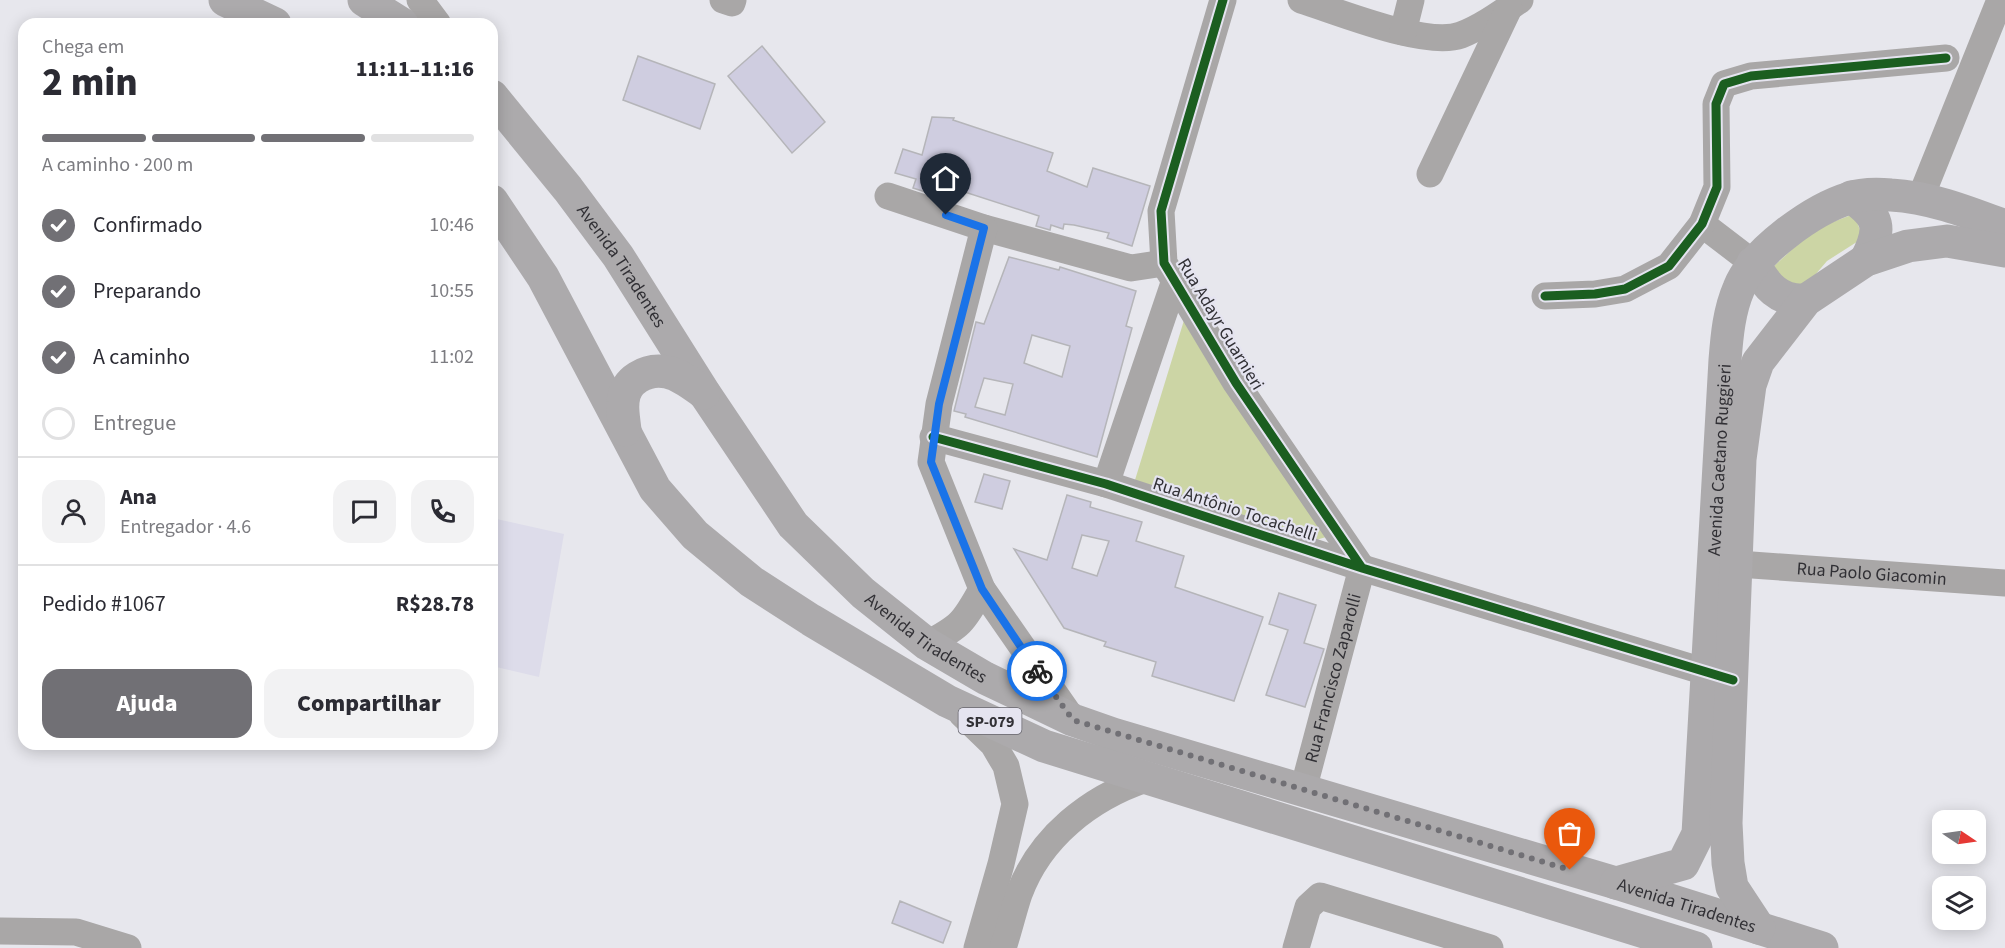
<!DOCTYPE html>
<html lang="pt">
<meta charset="utf-8">
<style>
body{margin:0;font-family:"Source Sans 3",sans-serif;background:#f2f2f3;color:#2b2b33;height:100vh;display:flex;flex-direction:column;font-size:22px;white-space:nowrap}
*{box-sizing:border-box;margin:0}
p{font-size:20px;color:#7c7c81}
.icon{flex:none;width:33px;height:33px;fill:none;stroke:currentColor;stroke-width:2;stroke-linecap:round;stroke-linejoin:round}
.map{position:relative;flex:1;overflow:hidden}
.details{position:absolute;left:18px;top:18px;width:480px;height:732px;display:flex;flex-direction:column;background:#fff;border-radius:18px;box-shadow:0 3px 15px #0003}
.details>*{flex:none}
.needle{width:39px;rotate:103deg}
.buttons{position:absolute;left:1932px;top:810px;display:grid;gap:12px}
.buttons a{display:grid;place-items:center;width:54px;height:54px;border-radius:12px;background:#fff;box-shadow:0 3px 15px #0003;font-size:30px}
.pin{position:absolute;display:grid;place-items:center;width:51px;height:51px;color:#fff;margin:-62px -26px;border-radius:50% 50% 50% 0;rotate:-45deg;box-shadow:0 0 6px #0007}
.pin .icon{rotate:45deg}
.courier{position:absolute;display:grid;place-items:center;width:60px;height:60px;margin:-30px;border:4px solid #1a73e8;border-radius:50%;background:#fff;color:#222;box-shadow:0 2px 8px #0007}
.summary em{font-style:normal;font-weight:800}
.summary div{display:flex;flex-direction:column-reverse}
.summary{display:flex;align-items:center;justify-content:space-between;height:102px;padding:0 24px}
h1{font-size:39px;font-weight:800;line-height:45px}
.bar{display:grid;grid-template-columns:repeat(4,1fr);gap:9px 6px;align-content:center;height:72px;padding:0 24px}
.bar i{height:8px;border-radius:4px;background:#e1e1e2}
.bar .current{background:#717075}
.bar p{grid-column:span 4}
.line{display:flex;align-items:center;gap:15px;padding:0 24px;border-top:2px solid #e1e1e2}
.line div{flex:1}
.round{display:grid;place-items:center;flex:none;width:63px;height:63px;border-radius:18px;background:#f2f2f3}
ol{padding:0 24px;list-style:none}
li{display:flex;align-items:center;gap:18px;height:66px}
li p{margin-inline-start:auto}
li .icon{padding:6px;border-radius:50%;background:#717075;color:#fff;stroke-width:4}
li:last-child{color:#7c7c81}
li i{width:33px;height:33px;border:3px solid #e1e1e2;border-radius:50%}
.cta{display:flex;gap:12px;margin-top:auto;padding:12px 24px}
.cta a{flex:1;height:69px;border-radius:18px;background:#717075;color:#fff;font-size:24px;font-weight:800;line-height:69px;text-align:center}
.cta a+a{background:#f2f2f3;color:#2b2b33}
.map>svg:first-child{display:block}
.built{fill:#dddcea}
.green{fill:#ccd5a5}
.building{fill:#cfcde0;stroke:#b5b5b9;stroke-width:1.5;fill-rule:evenodd}
.lines{fill:none;stroke-linecap:round;stroke-linejoin:round}
.minor{stroke:#a9a7a7;stroke-width:27}
.major{stroke:#acaaac;stroke-width:33}
.cycleway-casing{stroke:#e5e4f0;stroke-width:13}
.cycleway{stroke:#1b5e20;stroke-width:9}
.done{stroke:#717075;stroke-width:6;stroke-dasharray:0 10.8}
.route{stroke:#1a73e8;stroke-width:8}
.labels{text-anchor:middle;stroke-width:4.5;stroke-linejoin:round;paint-order:stroke}
.shield{fill:#e5e4f0;stroke:#67666d;stroke-width:1.5}
.shield-label{font-size:16px;font-weight:bold;fill:#313035}
.street-label{font-size:18px;fill:#313035;stroke:#e5e4f0}
</style>
<div class="map">
<svg width="2005" height="948" viewBox="0 0 2005 948">
<rect width="100%" height="100%" fill="#e7e7ed"/>
<path class="built" d="M492,518L564,534L539,677L492,666Z"/>
<path class="green" d="M1854,214L1863,238L1827,261L1803,289L1797,292L1772,268L1814,229Z
M1185,317L1326,537L1316,540L1135,480Z"/>
<path class="building" d="M762,46L825,122L792,153L728,76Z
M638,56L715,84L700,129L623,100Z
M932,117L954,118L953,120L1053,153L1047,171L1087,187L1093,168L1150,186L1132,246L1107,238L1109,233L1074,225L1064,224L1063,229L1051,225L1050,230L1036,226L1039,216L940,184L938,196L913,188L916,179L895,173L903,149L922,155Z
M1009,257L1059,270L1060,267L1136,291L1126,326L1132,328L1097,457L965,417L966,414L954,411L976,322L984,324ZM1032,335L1070,346L1062,377L1024,363ZM984,378L1013,384L1005,415L975,407Z
M984,474L1010,481L1002,509L975,502Z
M1067,495L1091,502L1090,507L1142,522L1136,541L1184,556L1175,587L1263,617L1234,701L1152,676L1156,662L1104,646L1106,642L1064,628L1014,549L1047,560ZM1082,535L1109,541L1097,576L1072,568Z
M1279,593L1316,605L1304,643L1324,649L1305,707L1266,695L1288,630L1269,624Z
M900,901L951,922L943,943L892,923Z"/>
<g class="lines">
<g class="minor">
<path d="M420,0L438,24"/>
<path d="M723,0L732,3L733,0"/>
<path d="M1223,0L1161,211L1164,263L1236,383L1362,568"/>
<path d="M1301,0C1337,11 1426,48 1461,35C1482,27 1501,13 1520,0"/>
<path d="M1403,32L1411,0"/>
<path d="M1430,174L1509,8"/>
<path d="M888,196L984,228L1131,268L1164,263"/>
<path d="M1920,199L2000,0"/>
<path d="M1702,224L1753,263"/>
<path d="M984,228L939,404L931,462L982,589L1073,720"/>
<path d="M1545,296L1595,294L1625,289L1669,266L1702,224L1717,187L1716,104L1724,84L1751,76L1946,58"/>
<path d="M933,437L1106,484L1362,568L1726,678"/>
<path d="M1106,484L1174,283"/>
<path id="s1" d="M1738,564L2005,583"/>
<path d="M927,644C960,627 964,622 982,589"/>
<path d="M962,714L993,744L1006,766L1015,804L1001,864L977,948"/>
<path id="s2" d="M1303,790L1362,568"/>
<path d="M0,931L76,932L128,948"/>
<path d="M1003,948C1009,930 1013,912 1019,894C1040,837 1090,798 1146,779"/>
<path d="M1296,948L1308,907L1320,896L1490,948"/>
</g>
<g class="major">
<path d="M225,0L275,24"/>
<path d="M364,0L402,24"/>
<path id="s3" d="M492,96L568,189L618,256L705,394L793,525L863,593L927,644L985,678L1073,720L1113,734L1616,883L1822,948"/>
<path d="M1851,197C1880,217 1882,228 1866,260"/>
<path d="M492,201L543,277L655,489L695,535L752,582L811,620L947,701L1044,746L1696,948"/>
<path d="M1753,263C1766,285 1778,302 1806,300"/>
<path d="M625,430C624,421 622,411 623,402C624,380 647,368 667,372C681,375 693,385 704,393"/>
<path id="s4" d="M1616,883L1683,864L1698,834L1725,360C1727,335 1729,311 1739,288C1753,252 1813,209 1850,198C1861,194 1879,194 1891,195C1930,197 1968,212 2005,226"/>
<path d="M1759,928L1732,887L1728,863L1726,823L1740,459L1750,385L1758,362L1806,300L1866,260L1908,246L1947,241L2005,251"/>
</g>
<g class="cycleway-casing">
<path id="cycleway" d="M1223,0L1161,211L1164,263L1236,383L1362,568
M1545,296L1595,294L1625,289L1669,266L1702,224L1717,187L1716,104L1724,84L1751,76L1946,58
M933,437L1106,484L1362,568L1733,680"/>
</g>
<use href="#cycleway" class="cycleway"/>
</g>
<g class="lines">
<path class="done" d="M1037,671L1073,720L1570,870"/>
<path class="route" d="M946,215L984,228L939,404L931,462L982,589L1037,671"/>
</g>
<g class="labels">
<rect class="shield" x="958.5" y="708" width="63" height="26" rx="4.5"/>
<g class="shield-label">
<text x="990" y="727">SP-079</text>
</g>
<g class="street-label">
<text dy="6" stroke="none"><textPath href="#s3" startOffset="214">Avenida Tiradentes</textPath></text>
<text transform="translate(1221 324) rotate(59)" y="6">Rua Adayr Guarnieri</text>
<text dy="6" stroke="none"><textPath href="#s4" startOffset="478">Avenida Caetano Ruggieri</textPath></text>
<text transform="translate(1235 509) rotate(18)" y="6">Rua Antônio Tocachelli</text>
<text dy="6" stroke="none"><textPath href="#s1" startOffset="134">Rua Paolo Giacomin</textPath></text>
<text dy="6" stroke="none"><textPath href="#s3" startOffset="700">Avenida Tiradentes</textPath></text>
<text dy="6" stroke="none"><textPath href="#s2" startOffset="116">Rua Francisco Zaparolli</textPath></text>
<text dy="6" stroke="none"><textPath href="#s3" startOffset="1510">Avenida Tiradentes</textPath></text>
</g>
</g>
</svg>
<div class="buttons">
<a><svg class="needle" viewBox="-14 -14 28 28"><path d="M0-13l5 13h-10z" fill="#e53935"/><path d="M0 13l5-13h-10z" fill="#7c7c81"/></svg></a>
<a><svg class="icon" aria-label="layers" viewBox="0 0 24 24"><path d="M12 4l9 5-9 5-9-5zM3 14l9 5 9-5"/></svg></a>
</div>
<div class="pin" style="left:1570px;top:870px;background:#ea580c"><svg class="icon" aria-label="bag" viewBox="0 0 24 24"><path d="M5 8h14l-1 12H6zM9 8a3 3 0 0 1 6 0"/></svg></div>
<div class="pin" style="left:946px;top:215px;background:#1f2937"><svg class="icon" aria-label="home" viewBox="0 0 24 24"><path d="M3 11l9-7 9 7M6 9v11h12V9"/></svg></div>
<div class="courier" style="left:1037px;top:671px"><svg class="icon" aria-label="bike" viewBox="0 0 24 24"><circle cx="6" cy="16" r="4"/><circle cx="18" cy="16" r="4"/><path d="M6 16l4-8h5l3 8M10 8l3 8H6M13 5h3"/></svg></div>
<section class="details">
<div class="summary"><div><h1>2 min</h1><p>Chega em</p></div><em>11:11–11:16</em></div>
<div class="bar"><i class="current"></i><i class="current"></i><i class="current"></i><i></i><p>A caminho · 200 m</p></div>
<ol>
<li><svg class="icon" aria-label="check" viewBox="0 0 24 24"><path d="M5 12l5 5 9-10"/></svg>Confirmado<p>10:46</p></li>
<li><svg class="icon" aria-label="check" viewBox="0 0 24 24"><path d="M5 12l5 5 9-10"/></svg>Preparando<p>10:55</p></li>
<li><svg class="icon" aria-label="check" viewBox="0 0 24 24"><path d="M5 12l5 5 9-10"/></svg>A caminho<p>11:02</p></li>
<li><i></i>Entregue</li>
</ol>
<div class="line" style="height:108px"><a class="round"><svg class="icon" aria-label="person" viewBox="0 0 24 24"><circle cx="12" cy="8" r="4"/><path d="M4 21q1-7 8-7t8 7"/></svg></a><div><b>Ana</b><p>Entregador · 4.6</p></div><a class="round"><svg class="icon" aria-label="chat" viewBox="0 0 24 24"><path d="M4 5h16v11H9l-5 4z"/></svg></a><a class="round"><svg class="icon" aria-label="phone" viewBox="0 0 24 24"><path d="M5 4h4l2 5-3 2q2 4 5 5l2-3 5 2v4C11 20 4 13 5 4z"/></svg></a></div>
<div class="line" style="height:78px"><div>Pedido #1067</div><b>R$28.78</b></div>
<div class="cta"><a>Ajuda</a><a>Compartilhar</a></div>
</section>
</div>
